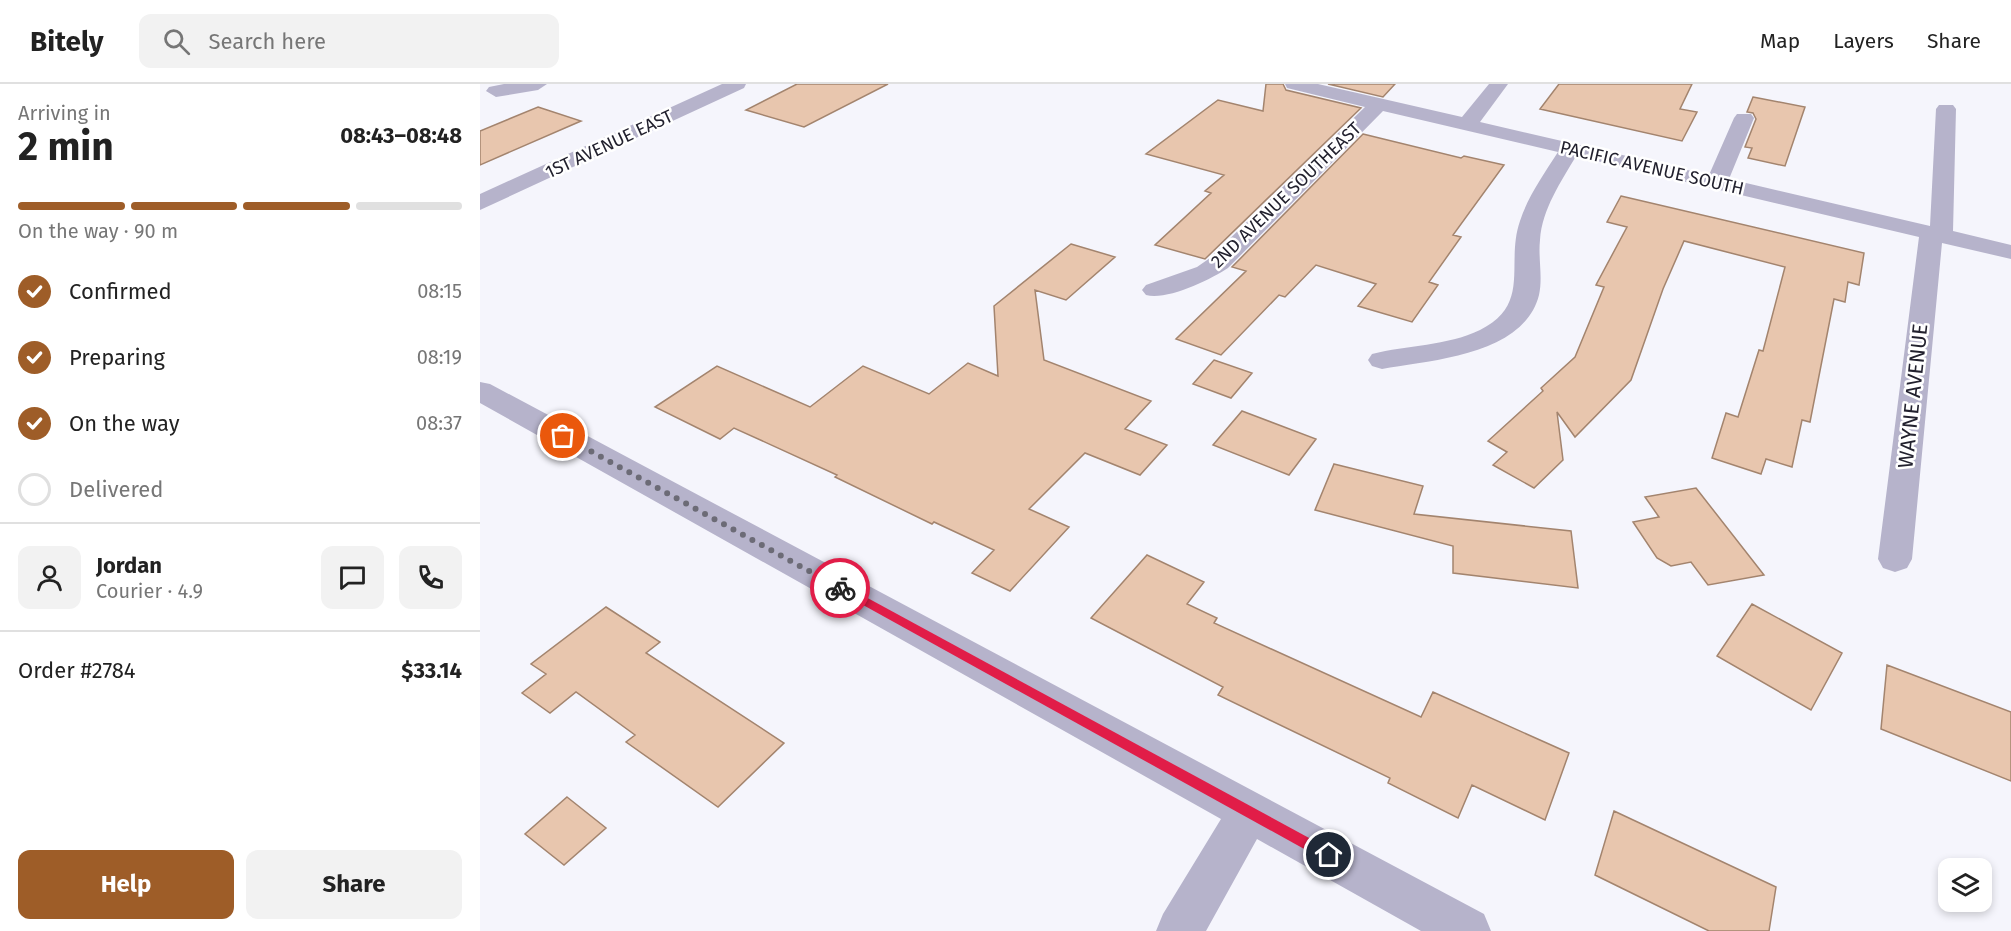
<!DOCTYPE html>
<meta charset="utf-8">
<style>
body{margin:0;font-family:"Fira Sans",sans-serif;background:#f2f2f2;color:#222;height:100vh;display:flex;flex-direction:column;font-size:22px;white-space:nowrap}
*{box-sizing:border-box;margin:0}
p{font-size:20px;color:#767676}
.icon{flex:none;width:33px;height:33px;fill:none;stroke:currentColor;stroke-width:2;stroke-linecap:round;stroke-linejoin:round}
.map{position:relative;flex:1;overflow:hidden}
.sheet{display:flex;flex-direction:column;background:#fff;width:480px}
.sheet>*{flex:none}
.fabs{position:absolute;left:1458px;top:774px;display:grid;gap:12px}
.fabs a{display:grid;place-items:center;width:54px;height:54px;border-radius:12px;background:#fff;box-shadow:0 3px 9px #0003;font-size:30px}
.pin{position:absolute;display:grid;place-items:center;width:51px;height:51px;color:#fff;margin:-26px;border:3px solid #fff;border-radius:50%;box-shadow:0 2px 6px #0007}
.courier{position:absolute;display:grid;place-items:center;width:60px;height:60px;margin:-30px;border:4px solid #e11d48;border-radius:50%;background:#fff;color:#222;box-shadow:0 2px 8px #0007}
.headline em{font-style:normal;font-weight:700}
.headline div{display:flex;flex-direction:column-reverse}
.headline{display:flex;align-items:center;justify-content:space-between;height:102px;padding:0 18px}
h1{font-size:39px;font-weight:700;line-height:45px}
.bar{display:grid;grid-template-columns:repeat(4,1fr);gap:9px 6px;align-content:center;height:72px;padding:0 18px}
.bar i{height:8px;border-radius:4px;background:#e0e0e0}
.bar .current{background:#9e5d28}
.bar p{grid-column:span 4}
.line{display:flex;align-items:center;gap:15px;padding:0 18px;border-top:2px solid #e0e0e0}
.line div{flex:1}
.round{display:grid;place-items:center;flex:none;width:63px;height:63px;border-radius:12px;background:#f2f2f2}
ol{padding:0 18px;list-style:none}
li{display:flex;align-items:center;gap:18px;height:66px}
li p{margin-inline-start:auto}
li .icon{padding:6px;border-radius:50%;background:#9e5d28;color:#fff;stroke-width:4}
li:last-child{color:#767676}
li i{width:33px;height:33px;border:3px solid #e0e0e0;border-radius:50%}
.primary-button{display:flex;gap:12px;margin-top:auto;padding:12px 18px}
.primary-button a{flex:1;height:69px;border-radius:12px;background:#9e5d28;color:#fff;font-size:24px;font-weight:700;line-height:69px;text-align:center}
.primary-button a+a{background:#f2f2f2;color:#222}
header{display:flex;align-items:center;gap:36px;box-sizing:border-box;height:84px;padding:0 30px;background:#fff;border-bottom:2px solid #e0e0e0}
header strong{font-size:28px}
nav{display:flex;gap:33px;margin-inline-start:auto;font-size:21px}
.search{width:420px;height:54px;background:#f2f2f2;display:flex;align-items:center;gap:15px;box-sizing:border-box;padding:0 21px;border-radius:12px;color:#767676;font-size:22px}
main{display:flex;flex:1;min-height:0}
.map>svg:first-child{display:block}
.building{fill:#e8c6ae;stroke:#a3846e;stroke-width:1.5}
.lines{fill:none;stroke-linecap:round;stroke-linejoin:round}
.minor{fill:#b6b3cb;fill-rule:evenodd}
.route{fill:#e11d48}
.done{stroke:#6c6b76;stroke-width:6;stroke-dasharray:0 10.8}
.labels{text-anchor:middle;stroke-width:5;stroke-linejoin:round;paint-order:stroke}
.far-street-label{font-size:18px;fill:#22212e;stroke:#fff}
.street-label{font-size:21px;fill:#22212e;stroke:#fff}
</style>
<header>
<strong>Bitely</strong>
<div class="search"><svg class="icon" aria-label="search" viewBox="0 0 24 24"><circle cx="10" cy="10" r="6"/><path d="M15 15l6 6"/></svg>Search here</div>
<nav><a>Map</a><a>Layers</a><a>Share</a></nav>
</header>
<main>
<section class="sheet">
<div class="headline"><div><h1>2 min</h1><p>Arriving in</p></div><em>08:43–08:48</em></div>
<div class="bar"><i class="current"></i><i class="current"></i><i class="current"></i><i></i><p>On the way · 90 m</p></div>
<ol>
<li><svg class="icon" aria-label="check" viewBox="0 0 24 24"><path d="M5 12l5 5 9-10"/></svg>Confirmed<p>08:15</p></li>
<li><svg class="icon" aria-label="check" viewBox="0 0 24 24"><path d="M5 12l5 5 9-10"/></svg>Preparing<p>08:19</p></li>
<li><svg class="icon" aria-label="check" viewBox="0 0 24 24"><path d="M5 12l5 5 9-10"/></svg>On the way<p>08:37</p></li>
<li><i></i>Delivered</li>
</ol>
<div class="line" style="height:108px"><a class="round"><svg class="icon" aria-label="person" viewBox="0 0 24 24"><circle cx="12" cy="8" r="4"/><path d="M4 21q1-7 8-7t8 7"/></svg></a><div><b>Jordan</b><p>Courier · 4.9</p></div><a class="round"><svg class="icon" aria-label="chat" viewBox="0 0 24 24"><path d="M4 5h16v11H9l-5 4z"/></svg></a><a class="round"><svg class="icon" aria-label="phone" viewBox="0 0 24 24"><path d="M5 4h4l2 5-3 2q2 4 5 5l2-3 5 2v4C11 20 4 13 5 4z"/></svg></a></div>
<div class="line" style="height:78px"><div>Order #2784</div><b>$33.14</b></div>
<div class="primary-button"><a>Help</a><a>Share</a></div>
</section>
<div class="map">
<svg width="1531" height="847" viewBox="0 0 1531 847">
<rect width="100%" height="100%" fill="#f5f5fc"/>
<path class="building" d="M317,0H408L324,43L266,26Z
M786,0H803L806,6L881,24L725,175L675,161L731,109L725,107L744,91L666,70L738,16L783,27Z
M848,0H915L903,13Z
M1079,0H1212L1200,25L1217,28L1202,57L1060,25Z
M1273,13L1325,23L1305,82L1268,74L1272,64L1265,63L1276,35L1273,29L1267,28Z
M58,23L101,37L0,81V47Z
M883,50L981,74L984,72L1024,81L973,151L981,153L949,198L958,201L932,238L878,222L896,200L836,181L805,213L799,211L741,271L696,255L766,187L752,183Z
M1141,112L1384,169L1379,201L1368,198L1365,218L1354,215L1330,338L1322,336L1312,383L1286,375L1281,390L1232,374L1246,329L1258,333L1279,266L1283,267L1305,183L1204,157L1183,205L1151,296L1095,353L1077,328L1083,376L1054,404L1013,381L1027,368L1008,357L1063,307L1061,304L1095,273L1124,203L1116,201L1147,143L1127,138Z
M591,160L635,173L586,216L555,206L564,276L671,317L645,345L687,361L660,391L605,369L549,425L589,443L530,507L492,489L514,466L454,438L452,440L355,393L357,391L254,344L240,355L175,323L237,282L330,323L383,282L449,310L488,279L518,292L514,222Z
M734,276L772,289L751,314L713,300Z
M762,327L836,355L809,391L733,361Z
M854,380L943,402L934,430L1091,447L1098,504L973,489V462L835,426Z
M1216,404L1284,491L1228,501L1211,478L1191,482L1177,474L1153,438L1179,433L1165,413Z
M667,471L724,498L707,520L737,534L734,539L941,633L953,608L1089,669L1065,736L992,701L978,734L908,699L910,694L738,611L743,603L611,534Z
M1272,520L1362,569L1331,626L1237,572Z
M126,523L180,558L166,569L304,659L238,723L146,658L155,651L96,608L70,629L42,609L66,590L51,580Z
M1407,581L1531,628V697L1401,645Z
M87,713L126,744L84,781L45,750Z
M1134,727L1296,803L1289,847H1229L1115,791Z"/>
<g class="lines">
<path class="minor" d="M24,0H67L58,6L16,13L6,7L9,3Z
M242,0H266L264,4L0,126V110Z
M805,0H838L982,33L1009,0H1028L1000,38L1229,91L1254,34L1257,30H1271L1274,34L1249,95L1450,142L1456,25L1459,21H1473L1476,25L1473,147L1531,161V175L1462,159L1432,475L1427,484L1415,488L1403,484L1398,475L1439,153L1096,72C1081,98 1062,125 1060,156C1058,174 1063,193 1059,211C1044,271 952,276 902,285L892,282L888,276L892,270C927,261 967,262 1000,246C1052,220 1025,180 1040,137C1048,112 1064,90 1078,68L903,27L748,184C730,196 686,217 666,211L662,206L666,201L717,183L730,174L885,23L807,4Z
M0,298L10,300L1004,830L1011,847H941L777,755L726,847H676L683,830L741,735L0,319Z"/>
</g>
<path class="route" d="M360,499L853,767V776H844L356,506V501Z"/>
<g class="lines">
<path class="done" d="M83,352L360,504"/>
</g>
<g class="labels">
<g class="far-street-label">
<text transform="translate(129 60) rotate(-25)" y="6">1ST AVENUE EAST</text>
<text transform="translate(1172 84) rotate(13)" y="6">PACIFIC AVENUE SOUTH</text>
<text transform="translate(806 111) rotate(-44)" y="6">2ND AVENUE SOUTHEAST</text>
</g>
<g class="street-label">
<text transform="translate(1433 312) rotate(-84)" y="7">WAYNE AVENUE</text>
</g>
</g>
</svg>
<div class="fabs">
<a><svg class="icon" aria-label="layers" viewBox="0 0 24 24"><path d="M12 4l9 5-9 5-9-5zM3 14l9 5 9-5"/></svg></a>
</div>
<div class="pin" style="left:83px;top:352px;background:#ea580c"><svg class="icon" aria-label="bag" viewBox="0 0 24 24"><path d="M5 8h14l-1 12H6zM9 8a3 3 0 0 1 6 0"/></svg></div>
<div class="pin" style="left:849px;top:771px;background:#1f2937"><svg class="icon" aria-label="home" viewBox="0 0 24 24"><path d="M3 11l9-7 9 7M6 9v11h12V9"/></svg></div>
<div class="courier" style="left:360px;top:504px"><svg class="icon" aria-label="bike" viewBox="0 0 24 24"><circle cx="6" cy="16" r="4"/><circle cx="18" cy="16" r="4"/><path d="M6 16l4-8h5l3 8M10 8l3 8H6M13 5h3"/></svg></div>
</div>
</main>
